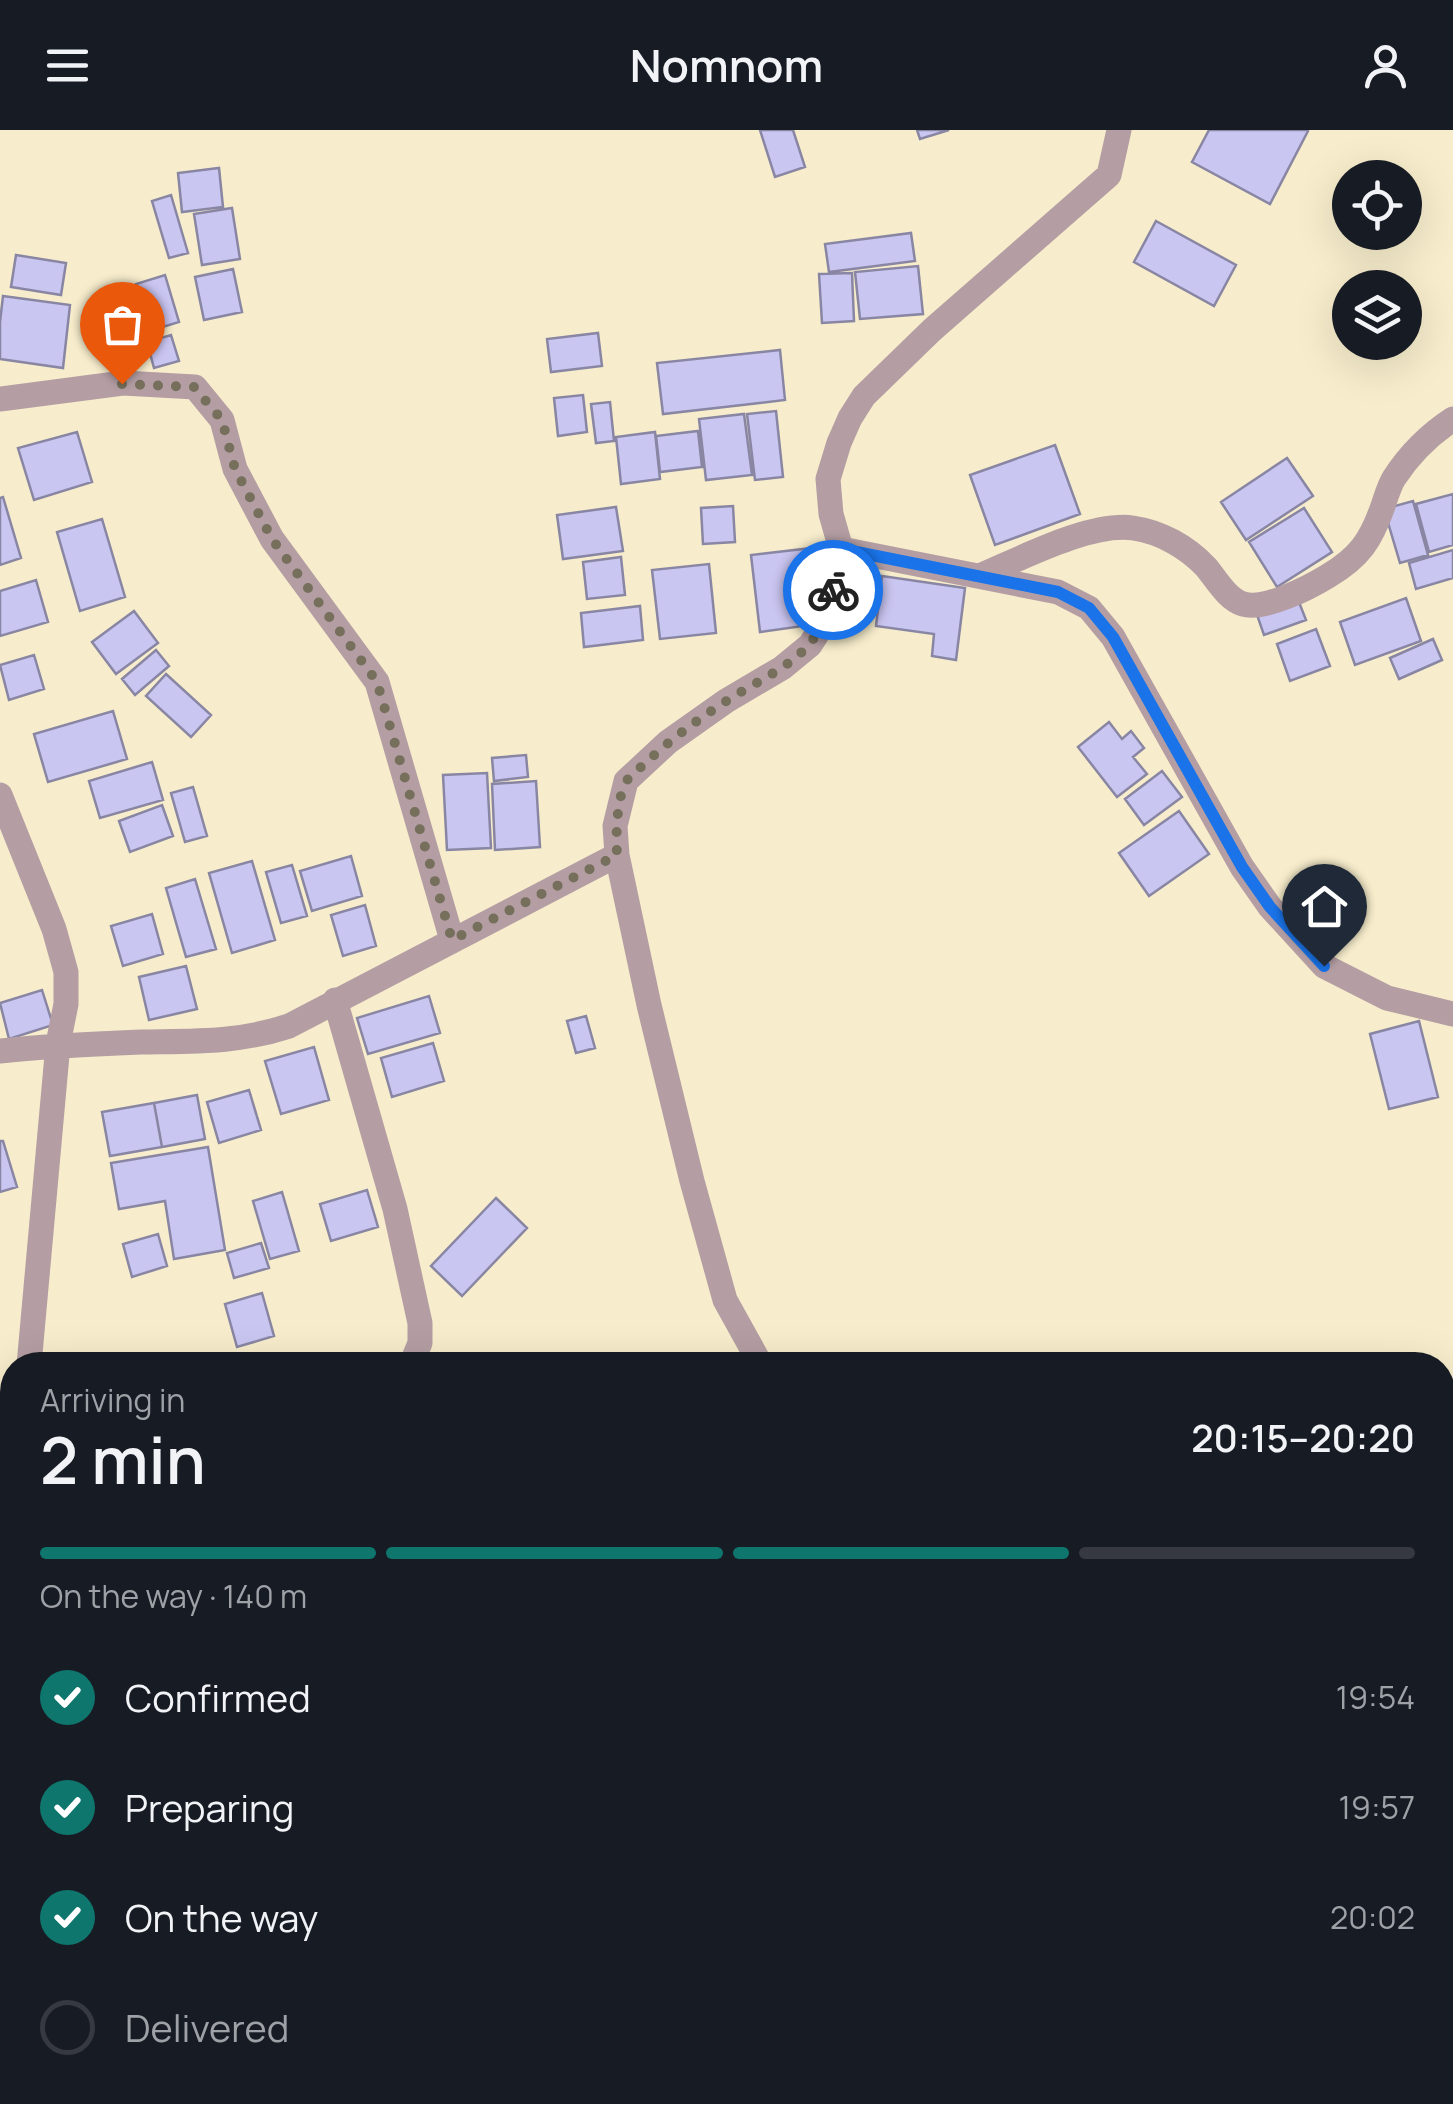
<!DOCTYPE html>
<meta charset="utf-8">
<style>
body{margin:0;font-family:Manrope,sans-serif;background:#242831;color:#f1f3f6;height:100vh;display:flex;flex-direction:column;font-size:38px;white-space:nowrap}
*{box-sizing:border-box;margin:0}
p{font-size:32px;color:#9ea1a6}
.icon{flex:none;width:55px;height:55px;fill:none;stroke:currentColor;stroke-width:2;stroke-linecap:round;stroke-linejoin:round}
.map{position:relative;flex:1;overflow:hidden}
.side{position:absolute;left:0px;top:1222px;width:1455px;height:752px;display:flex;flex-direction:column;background:#171b24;border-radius:40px 40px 0 0;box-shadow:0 10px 40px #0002}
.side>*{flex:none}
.tools{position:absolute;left:1332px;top:30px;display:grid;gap:20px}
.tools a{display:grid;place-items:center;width:90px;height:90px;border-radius:50%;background:#171b24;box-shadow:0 10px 40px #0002;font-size:50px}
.pin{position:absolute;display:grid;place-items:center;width:85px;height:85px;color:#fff;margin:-102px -42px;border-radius:50% 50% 50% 0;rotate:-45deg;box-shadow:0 0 10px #0007}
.pin .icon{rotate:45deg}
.courier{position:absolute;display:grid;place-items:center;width:100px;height:100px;margin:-50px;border:8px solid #1a73e8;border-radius:50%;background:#fff;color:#222;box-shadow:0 2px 12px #0007}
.head em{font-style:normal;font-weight:600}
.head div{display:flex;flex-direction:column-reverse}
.head{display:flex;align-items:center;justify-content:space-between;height:170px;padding:0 40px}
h1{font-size:65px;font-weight:600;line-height:75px}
.bar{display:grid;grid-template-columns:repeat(4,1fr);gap:15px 10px;align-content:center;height:120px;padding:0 40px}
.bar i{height:12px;border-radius:8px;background:#363941}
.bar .active{background:#0f766e}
.bar p{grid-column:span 4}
ol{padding:0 40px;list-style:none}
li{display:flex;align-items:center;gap:30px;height:110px}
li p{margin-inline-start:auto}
li .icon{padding:10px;border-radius:50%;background:#0f766e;color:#fff;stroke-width:4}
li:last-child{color:#9ea1a6}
li i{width:55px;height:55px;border:5px solid #363941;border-radius:50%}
header{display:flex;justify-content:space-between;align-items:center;height:130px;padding:0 40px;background:#171b24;font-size:45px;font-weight:600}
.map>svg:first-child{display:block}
.building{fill:#cac6f2;stroke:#8986a3;stroke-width:2.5}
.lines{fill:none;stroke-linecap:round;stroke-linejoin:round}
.street{stroke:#b49ea3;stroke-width:25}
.done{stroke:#756f5c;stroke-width:10;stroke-dasharray:0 18}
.route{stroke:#1a73e8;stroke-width:12}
</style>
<header><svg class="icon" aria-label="menu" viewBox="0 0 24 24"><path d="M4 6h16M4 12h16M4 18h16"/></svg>Nomnom<svg class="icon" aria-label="person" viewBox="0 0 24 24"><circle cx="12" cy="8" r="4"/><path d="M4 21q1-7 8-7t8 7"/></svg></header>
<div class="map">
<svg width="1453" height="1974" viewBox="0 0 1453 1974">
<rect width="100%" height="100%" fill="#f7edcc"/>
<path class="building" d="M760,0H793L805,37L775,47Z
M917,0H949L920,9Z
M1209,0H1307L1308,1L1270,74L1192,32Z
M219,38L223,77L182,82L178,43Z
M171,65L188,123L169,128L152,71Z
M232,78L240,129L202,135L194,84Z
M1156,91L1236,135L1214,176L1134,132Z
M911,103L915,131L829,142L825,114Z
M16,125L66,133L61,165L11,157Z
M918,136L923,184L860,189L855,142Z
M233,139L242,182L204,190L195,147Z
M852,143L854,191L822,193L819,144Z
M165,145L179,192L150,201L136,154Z
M3,166L70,175L63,238L0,229V192Z
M598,203L602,236L551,242L547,209Z
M171,205L179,231L154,238L147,212Z
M780,220L785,270L663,284L657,233Z
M583,265L587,302L558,306L554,268Z
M610,272L614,311L596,313L591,274Z
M776,281L783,347L755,350L747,284Z
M744,284L752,345L706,350L699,289Z
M698,301L702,337L660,342L656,306Z
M77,302L92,352L34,370L18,318Z
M655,302L660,349L621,354L616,307Z
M1055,315L1080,384L995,415L970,345Z
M1287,328L1313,366L1246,410L1221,372Z
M1453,364V415L1429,422L1416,374Z
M3,367L21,428L0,435V368Z
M1413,371L1428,425L1400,433L1384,379Z
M733,376L735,412L703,414L701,378Z
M616,377L623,421L563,429L557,385Z
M1304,378L1332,422L1277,457L1249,412Z
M102,389L125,467L80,481L57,402Z
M812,418L819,466L799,468L803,496L760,502L751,425Z
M1453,420V448L1416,459L1409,433Z
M621,427L625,465L587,469L583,432Z
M709,434L716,503L660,509L652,440Z
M882,446L965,458L956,530L932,526L934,504L876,496Z
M36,450L48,492L0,506V461Z
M1297,467L1306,490L1264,505L1256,482Z
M1406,468L1421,511L1355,535L1340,492Z
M640,476L643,510L584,517L581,483Z
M134,481L158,513L116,544L92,512Z
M1316,499L1330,536L1290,551L1277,514Z
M1433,509L1442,530L1399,549L1390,528Z
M156,520L169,536L135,565L122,549Z
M34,525L44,559L9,570L0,535Z
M166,544L211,585L191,607L146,566Z
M113,581L127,629L48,652L34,604Z
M1109,592L1122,609L1131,601L1144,618L1133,627L1147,644L1117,667L1078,617Z
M526,625L528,647L494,651L492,628Z
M152,632L163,670L100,688L89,651Z
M1162,641L1182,667L1144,695L1125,669Z
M487,643L491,718L447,720L443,645Z
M536,651L540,717L495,720L492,654Z
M193,657L207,706L185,712L171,663Z
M162,675L173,706L130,722L119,691Z
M1179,681L1209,724L1149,766L1119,723Z
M351,726L362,766L312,781L300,741Z
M252,731L275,810L232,823L209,743Z
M292,735L307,786L281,793L266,742Z
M195,749L216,819L186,827L166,758Z
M365,775L376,816L343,826L331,785Z
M152,784L163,824L123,836L111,796Z
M186,836L197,879L149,890L139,847Z
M42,860L53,895L9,909L0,873Z
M429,866L440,903L368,924L357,888Z
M586,886L595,918L576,923L567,891Z
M1419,891L1438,967L1389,979L1370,904Z
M433,913L444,951L392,967L381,928Z
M314,917L329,970L281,984L265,931Z
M249,960L261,1000L219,1013L207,972Z
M197,965L205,1009L162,1017L154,973Z
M154,973L162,1017L110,1026L102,982Z
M0,1011H3L17,1057L0,1062Z
M208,1017L225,1120L174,1129L165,1071L119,1079L111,1033Z
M367,1060L378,1097L331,1111L320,1074Z
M282,1062L299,1121L270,1129L253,1071Z
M496,1068L527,1098L462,1166L431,1136Z
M158,1104L167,1136L132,1147L123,1114Z
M261,1113L269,1138L234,1148L227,1123Z
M262,1163L274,1206L237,1217L225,1174Z
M12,1775V1839L0,1842V1778Z
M4,1862L12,1890V1906L0,1910V1863Z
M544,1962H594L597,1974H548Z"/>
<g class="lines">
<path class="street" d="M0,269L123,253L195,257L222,290L235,339L272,409L377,552L452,810
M841,419L1058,462L1089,478L1113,507L1242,737L1270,777L1324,836L1387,868L1453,884
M982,445C1022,428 1091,392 1133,398C1161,402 1187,417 1206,437C1216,449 1227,469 1243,474C1264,481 1310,457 1328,446C1360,427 1371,410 1383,376C1386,367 1389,356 1394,348C1409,325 1430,304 1453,289
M0,665L54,799L66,842V874L58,914L29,1235
M335,870L395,1079L420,1193V1213L413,1230L408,1235
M0,921C47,916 94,914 141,912C195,911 237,913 289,896L617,725
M761,1235L725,1170L692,1051L649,875L617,725L615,696L626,651L668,612L726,571L782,538L810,515L829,485L841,419L831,384L828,349L839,313L850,288L864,266L932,200L1109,45L1119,0
M0,1370L12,1323
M0,1435L12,1437
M1442,1889L1453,1887
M266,1962L269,1974
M882,1962L887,1974
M1043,1974L1096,1962"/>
</g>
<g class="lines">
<path class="done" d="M122,254L194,257L222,290L235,339L272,409L377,552L452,810L617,725C616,705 616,666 628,649C634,642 644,635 651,628C674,607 699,589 725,572C777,538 820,529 833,460"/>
<path class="route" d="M833,460L841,419L1058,462L1089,478L1113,507L1242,737L1270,777L1324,836"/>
</g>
</svg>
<div class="tools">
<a><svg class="icon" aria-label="locate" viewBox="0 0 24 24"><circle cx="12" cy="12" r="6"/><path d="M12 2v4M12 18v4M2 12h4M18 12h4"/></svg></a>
<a><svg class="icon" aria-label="layers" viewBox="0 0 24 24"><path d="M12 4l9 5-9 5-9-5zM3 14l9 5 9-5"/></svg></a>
</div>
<div class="pin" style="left:122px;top:254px;background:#ea580c"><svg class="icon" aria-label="bag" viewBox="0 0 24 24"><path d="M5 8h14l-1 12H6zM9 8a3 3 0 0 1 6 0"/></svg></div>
<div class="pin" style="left:1324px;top:836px;background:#1f2937"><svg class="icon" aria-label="home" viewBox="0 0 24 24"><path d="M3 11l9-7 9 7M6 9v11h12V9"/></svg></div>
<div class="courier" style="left:833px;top:460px"><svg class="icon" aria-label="bike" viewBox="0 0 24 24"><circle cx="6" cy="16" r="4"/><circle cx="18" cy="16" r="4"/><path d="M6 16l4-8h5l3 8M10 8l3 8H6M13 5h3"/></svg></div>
<section class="side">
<div class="head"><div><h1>2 min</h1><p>Arriving in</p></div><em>20:15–20:20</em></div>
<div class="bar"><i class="active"></i><i class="active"></i><i class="active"></i><i></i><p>On the way · 140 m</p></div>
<ol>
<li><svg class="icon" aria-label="check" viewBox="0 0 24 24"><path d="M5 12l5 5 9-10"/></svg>Confirmed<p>19:54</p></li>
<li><svg class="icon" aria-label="check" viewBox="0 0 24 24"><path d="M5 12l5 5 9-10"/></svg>Preparing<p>19:57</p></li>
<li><svg class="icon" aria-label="check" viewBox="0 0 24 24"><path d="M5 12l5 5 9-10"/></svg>On the way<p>20:02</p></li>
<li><i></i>Delivered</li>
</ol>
</section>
</div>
